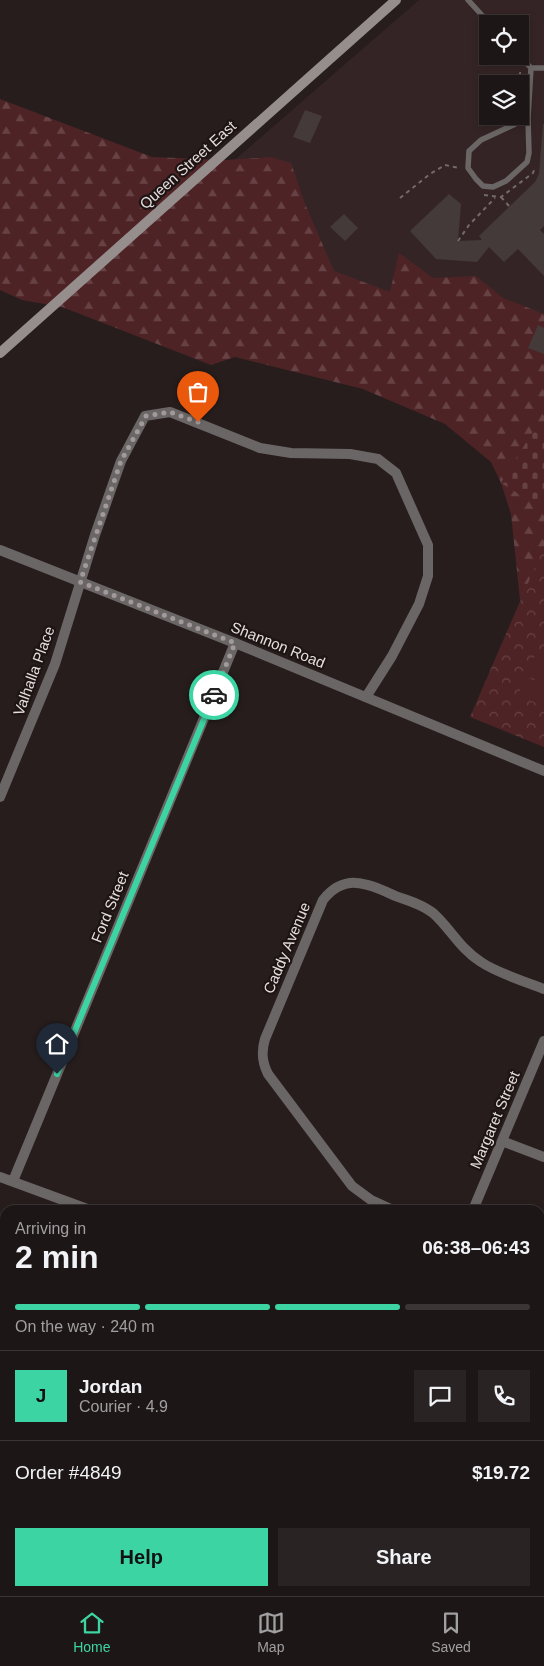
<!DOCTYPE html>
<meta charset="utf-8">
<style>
body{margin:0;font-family:Helvetica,sans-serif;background:#2a2323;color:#f1f3f6;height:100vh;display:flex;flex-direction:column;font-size:19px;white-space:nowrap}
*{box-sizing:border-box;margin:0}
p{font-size:16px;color:#a09fa1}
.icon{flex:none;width:28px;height:28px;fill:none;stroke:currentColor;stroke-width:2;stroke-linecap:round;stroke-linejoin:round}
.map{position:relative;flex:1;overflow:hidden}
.side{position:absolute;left:0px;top:1205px;width:545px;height:391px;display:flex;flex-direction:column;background:#1d1616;border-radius:15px 15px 0 0;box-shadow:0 2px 8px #0003,0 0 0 1px #3b3535}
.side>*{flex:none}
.controls{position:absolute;left:479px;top:15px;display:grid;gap:10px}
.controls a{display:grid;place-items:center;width:50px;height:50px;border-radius:0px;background:#1d1616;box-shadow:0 2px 8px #0003,0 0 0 1px #3b3535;font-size:25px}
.pin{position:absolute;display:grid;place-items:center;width:42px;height:42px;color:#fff;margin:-51px -21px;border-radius:50% 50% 50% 0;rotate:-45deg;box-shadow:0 0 5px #0007}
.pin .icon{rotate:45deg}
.courier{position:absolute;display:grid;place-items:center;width:50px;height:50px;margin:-25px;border:4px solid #3dd4a3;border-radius:50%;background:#fff;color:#222;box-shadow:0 1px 6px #0007}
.overview em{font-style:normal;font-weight:700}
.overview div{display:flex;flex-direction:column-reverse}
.overview{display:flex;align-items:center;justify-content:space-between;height:85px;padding:0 15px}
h1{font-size:32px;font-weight:700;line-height:38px}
.bar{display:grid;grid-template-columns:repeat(4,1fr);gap:8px 5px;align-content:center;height:60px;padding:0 15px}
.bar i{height:6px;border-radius:4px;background:#3b3535}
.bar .current{background:#3dd4a3}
.bar p{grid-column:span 4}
.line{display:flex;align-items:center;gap:12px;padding:0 15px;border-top:1px solid #3b3535}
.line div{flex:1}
.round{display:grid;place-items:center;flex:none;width:52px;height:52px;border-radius:0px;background:#2a2323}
.action{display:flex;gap:10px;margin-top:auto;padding:10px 15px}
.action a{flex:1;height:58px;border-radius:0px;background:#3dd4a3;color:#111;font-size:20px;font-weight:700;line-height:58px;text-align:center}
.action a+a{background:#2a2323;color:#f1f3f6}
.menu{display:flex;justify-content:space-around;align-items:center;height:70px;border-top:1px solid #3b3535;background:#1d1616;font-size:14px;color:#a09fa1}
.menu a{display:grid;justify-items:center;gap:2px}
.menu .current{color:#3dd4a3}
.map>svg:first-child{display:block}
.built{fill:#352425;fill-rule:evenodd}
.grass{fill:url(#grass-dots)}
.forest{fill:url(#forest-firs)}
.cemetery{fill:url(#cemetery-stones)}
.park{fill:url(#park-crowns)}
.pitch{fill:#4e2326}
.building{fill:#453a3a}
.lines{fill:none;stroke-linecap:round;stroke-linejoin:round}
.path{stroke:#736a6a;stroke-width:2;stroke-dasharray:4 4;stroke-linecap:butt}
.service{stroke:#6b6666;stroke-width:5.5}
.minor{stroke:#6b6666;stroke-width:10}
.tertiary{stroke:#6b6666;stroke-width:10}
.secondary{stroke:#968d8d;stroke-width:10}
.done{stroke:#a29a9a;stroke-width:5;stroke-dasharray:0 9}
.route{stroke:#3dd4a3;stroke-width:6}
.labels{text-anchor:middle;stroke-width:4.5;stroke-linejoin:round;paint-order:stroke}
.street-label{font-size:15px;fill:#e5dede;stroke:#1e1414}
</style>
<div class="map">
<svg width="544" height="1596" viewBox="0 0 544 1596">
<defs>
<pattern id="grass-dots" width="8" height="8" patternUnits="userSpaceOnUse" patternTransform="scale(1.25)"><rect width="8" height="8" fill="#4e2326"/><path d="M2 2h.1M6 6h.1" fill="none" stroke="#674245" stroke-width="1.8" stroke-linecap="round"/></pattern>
<pattern id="forest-firs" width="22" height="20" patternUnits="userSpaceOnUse" patternTransform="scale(1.25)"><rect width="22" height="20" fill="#4e2326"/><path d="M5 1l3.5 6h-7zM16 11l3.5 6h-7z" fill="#674245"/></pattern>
<pattern id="cemetery-stones" width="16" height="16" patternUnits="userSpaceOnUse" patternTransform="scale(1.25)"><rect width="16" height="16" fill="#4e2326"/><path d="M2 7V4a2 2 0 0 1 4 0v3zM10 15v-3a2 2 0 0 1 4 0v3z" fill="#674245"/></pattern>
<pattern id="park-crowns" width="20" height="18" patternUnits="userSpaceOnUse" patternTransform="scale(1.25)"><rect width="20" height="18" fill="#4e2326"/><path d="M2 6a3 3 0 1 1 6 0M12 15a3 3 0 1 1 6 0" fill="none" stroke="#674245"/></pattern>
</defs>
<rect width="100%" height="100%" fill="#271d1d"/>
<path class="built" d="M419,0H544V446L124,256ZM488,24H520V56H488ZM488,84H520V116H488Z"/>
<path class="grass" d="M540,1368L544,1369V1596H307L309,1591H540Z"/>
<path class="forest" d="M0,99L152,157L226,160L271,157L291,163L305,204L334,271L390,292L399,253L433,278L476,276L503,298L544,314V584L520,600L511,514L501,483L491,462L445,424L363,389L235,357L211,365L62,307L22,300L0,290Z
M540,1368L544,1369V1463L540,1478L544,1497L540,1499Z
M544,1550V1596H520L524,1591H540V1563Z
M173,1591H417L416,1596H169Z"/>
<path class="cemetery" d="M535,428L544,434V497L538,506L501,483Z"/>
<path class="park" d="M544,546V747L470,717Z"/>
<path class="pitch" d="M536,654L544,657V678L528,672Z
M526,677L544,684V706L518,695Z"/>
<path class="building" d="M305,110L322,116L310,143L293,137Z
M543,124H544V226L540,230L544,234V276L518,249L504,262L489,247L477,262L436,259L410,231L449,194L461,204L458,241L482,240L479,236L535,182L539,174Z
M344,214L358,228L345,241L330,227Z
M538,325L544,328V354L528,348Z"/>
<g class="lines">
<path class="path" d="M519,84L520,73H521
M484,195L501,197L533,173L535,167
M501,197L509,206
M400,198L430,174L445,165L459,168
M458,241L469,225L495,198
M540,1527L544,1524
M502,1596L503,1591"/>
<path class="service" d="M468,0L490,24
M520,56L531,68H544
M528,118L481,140L469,151L468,168L476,179L483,186L493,187L506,181L527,162L529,153L528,118L531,68"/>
<path class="minor" d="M0,797L55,664L95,535L121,461L145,416L170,412L260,448L291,453L350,454L378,459L396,473L428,545V576L419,604L392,656L366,697
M502,1141L544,1157
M0,1177L90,1210
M13,1181L235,643
M393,1210L371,1200L352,1186L268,1074C262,1062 261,1052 265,1039L323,900C346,871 370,885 398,897C410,901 423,905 433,913C450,928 461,950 481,962C497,973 526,982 544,989
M473,1210L544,1041
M0,1329L5,1331
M0,1540L5,1542
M82,1596L84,1591"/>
<path class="tertiary" d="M0,550L235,643L544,771"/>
<path class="secondary" d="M0,353L396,0"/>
</g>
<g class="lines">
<path class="done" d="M198,422L170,412L146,416L121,461L80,582L235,643L214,695"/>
<path class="route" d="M57,1074L214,695"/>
</g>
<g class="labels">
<g class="street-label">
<text transform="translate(188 165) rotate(-42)" y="5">Queen Street East</text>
<text transform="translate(278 645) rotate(22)" y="5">Shannon Road</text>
<text transform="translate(34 671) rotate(-70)" y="5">Valhalla Place</text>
<text transform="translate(110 907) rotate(-68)" y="5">Ford Street</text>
<text transform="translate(287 948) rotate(-67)" y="5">Caddy Avenue</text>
<text transform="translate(495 1120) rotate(-67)" y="5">Margaret Street</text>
</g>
</g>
</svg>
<div class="controls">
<a><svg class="icon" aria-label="locate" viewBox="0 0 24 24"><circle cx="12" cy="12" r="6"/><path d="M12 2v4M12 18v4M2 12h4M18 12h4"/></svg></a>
<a><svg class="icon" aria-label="layers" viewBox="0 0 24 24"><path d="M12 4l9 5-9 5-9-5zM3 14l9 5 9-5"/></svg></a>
</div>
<div class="pin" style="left:198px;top:422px;background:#ea580c"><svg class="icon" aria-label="bag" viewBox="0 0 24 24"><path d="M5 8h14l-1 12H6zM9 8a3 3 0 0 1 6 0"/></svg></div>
<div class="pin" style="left:57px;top:1074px;background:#1f2937"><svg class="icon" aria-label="home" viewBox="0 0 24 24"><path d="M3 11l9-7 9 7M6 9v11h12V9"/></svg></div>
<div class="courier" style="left:214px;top:695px"><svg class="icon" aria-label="car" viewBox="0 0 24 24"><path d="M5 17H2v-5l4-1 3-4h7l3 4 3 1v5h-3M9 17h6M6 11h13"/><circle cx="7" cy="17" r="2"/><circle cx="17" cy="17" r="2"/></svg></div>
<section class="side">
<div class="overview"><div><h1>2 min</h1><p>Arriving in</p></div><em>06:38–06:43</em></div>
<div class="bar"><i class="current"></i><i class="current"></i><i class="current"></i><i></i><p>On the way · 240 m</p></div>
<div class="line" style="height:90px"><b class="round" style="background:#3dd4a3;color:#111">J</b><div><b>Jordan</b><p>Courier · 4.9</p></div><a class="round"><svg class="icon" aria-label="chat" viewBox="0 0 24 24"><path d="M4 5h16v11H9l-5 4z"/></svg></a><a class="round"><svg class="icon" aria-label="phone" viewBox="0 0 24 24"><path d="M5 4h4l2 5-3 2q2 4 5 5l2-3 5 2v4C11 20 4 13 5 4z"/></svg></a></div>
<div class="line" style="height:65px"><div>Order #4849</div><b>$19.72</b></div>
<div class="action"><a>Help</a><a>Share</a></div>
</section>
</div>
<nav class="menu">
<a class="current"><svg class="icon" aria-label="home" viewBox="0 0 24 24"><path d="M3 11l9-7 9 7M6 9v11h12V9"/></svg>Home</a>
<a><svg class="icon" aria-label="map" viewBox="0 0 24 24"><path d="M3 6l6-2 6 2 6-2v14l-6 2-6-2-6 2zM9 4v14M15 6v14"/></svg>Map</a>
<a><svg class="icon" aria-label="saved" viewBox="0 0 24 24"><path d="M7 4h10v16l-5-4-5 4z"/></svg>Saved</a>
</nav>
